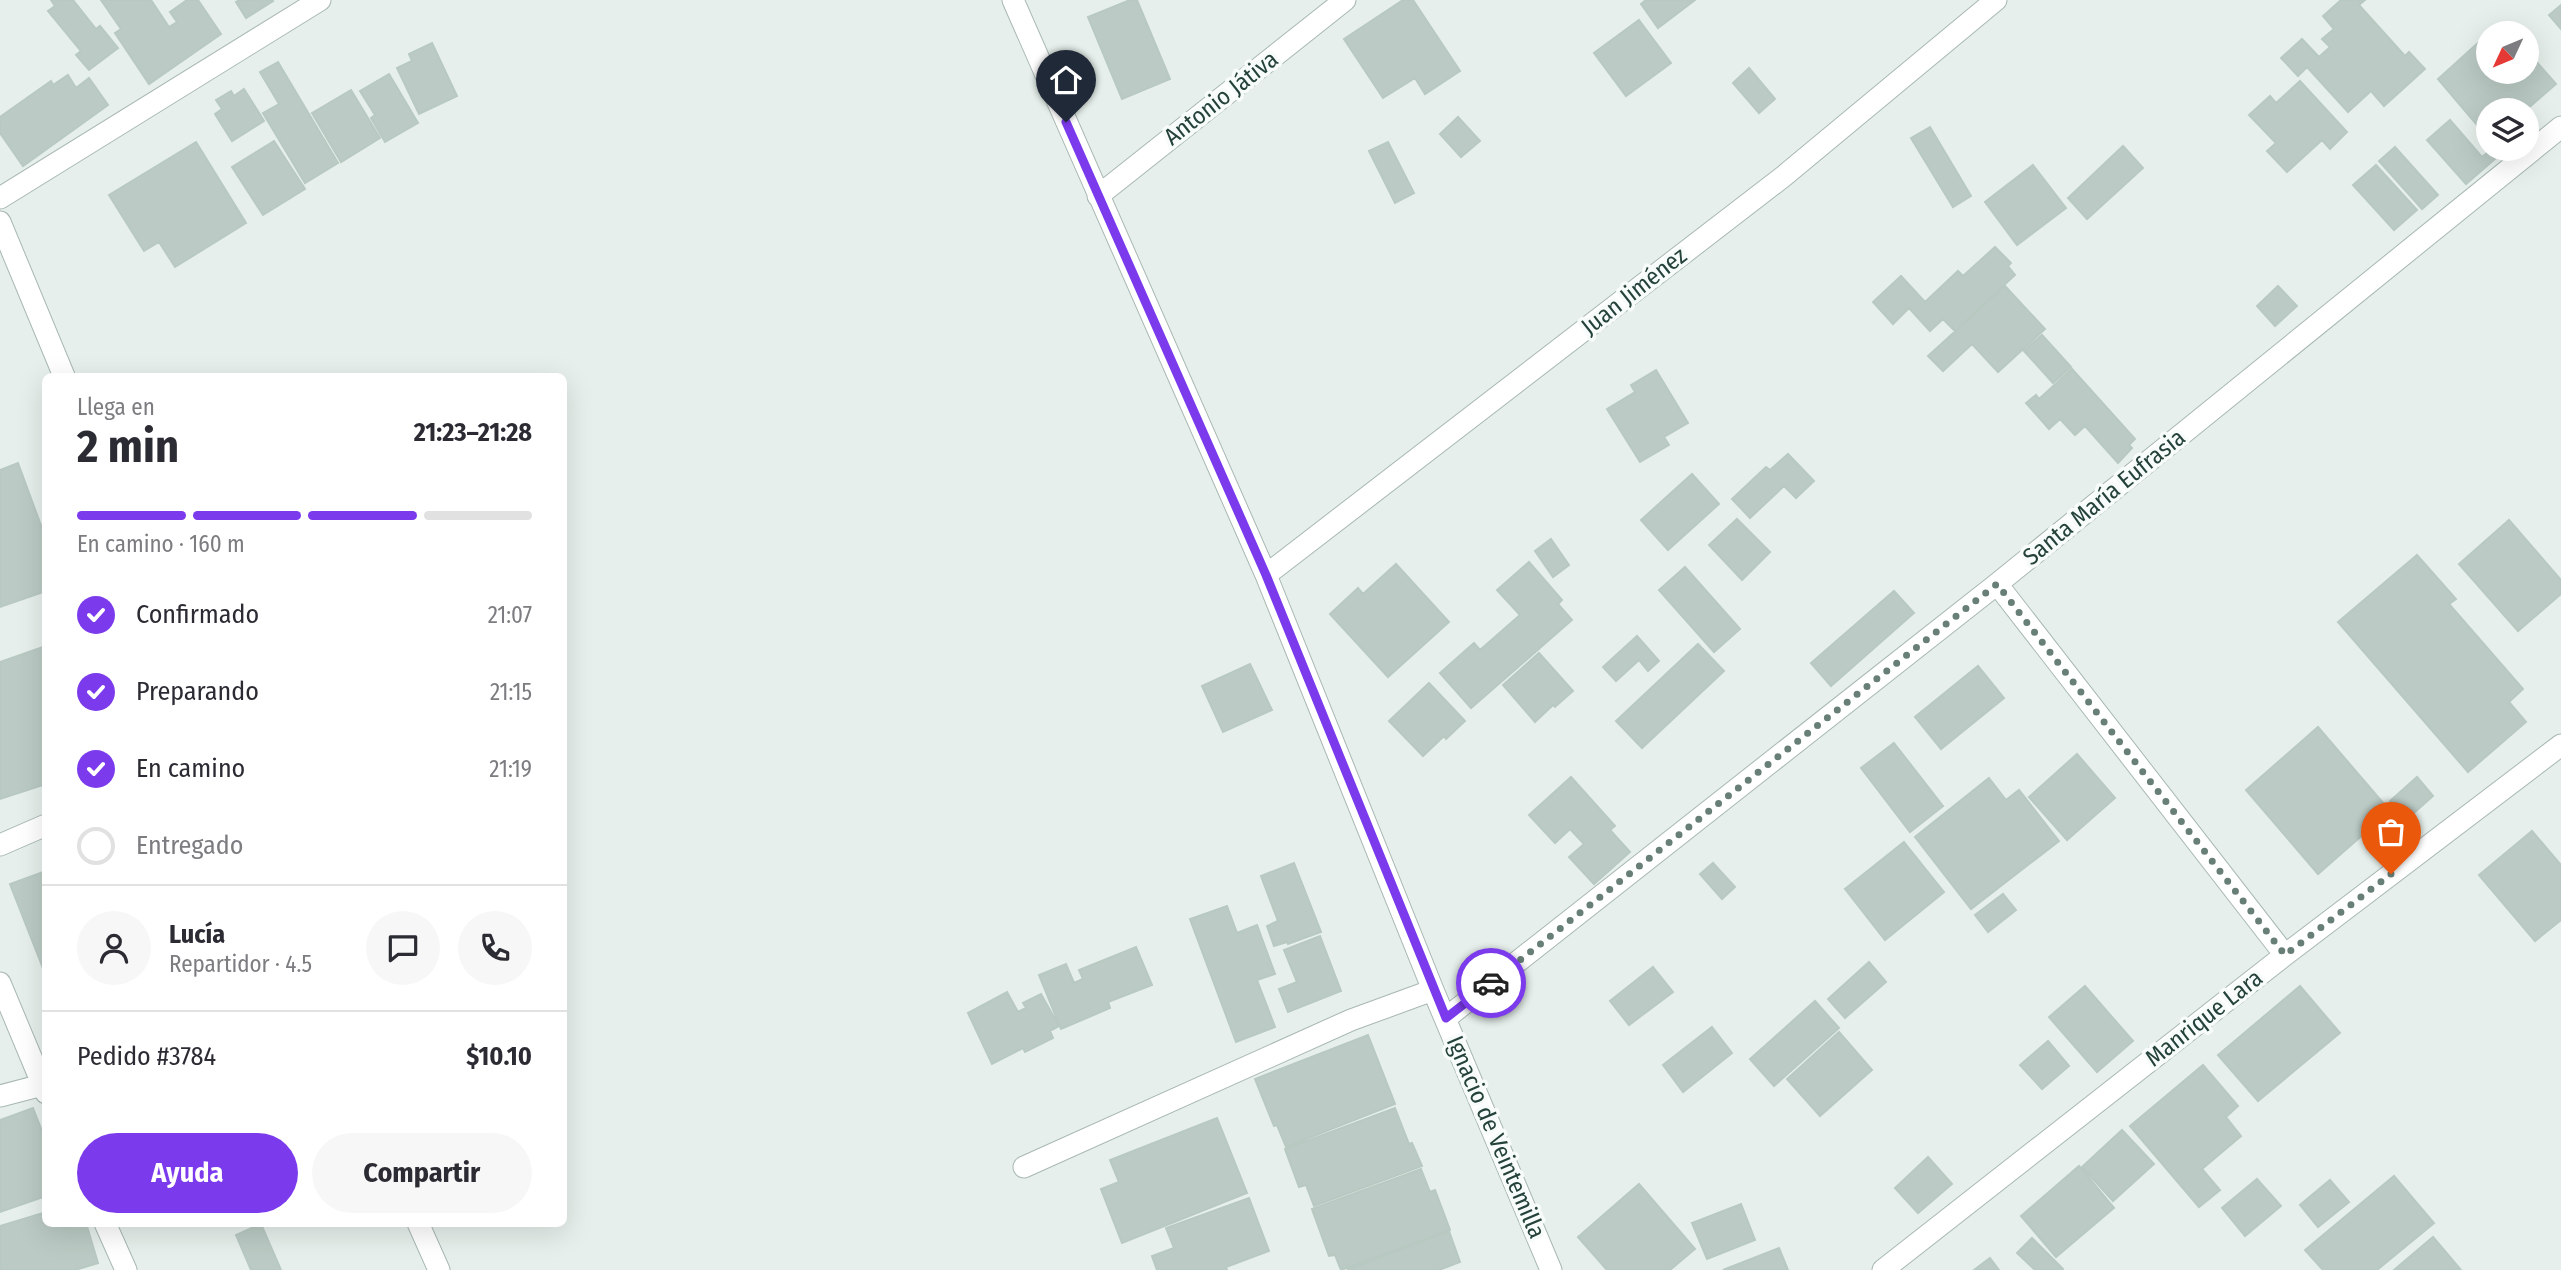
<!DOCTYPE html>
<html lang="es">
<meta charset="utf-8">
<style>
body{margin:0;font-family:"Fira Sans Condensed",sans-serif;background:#f7f7f7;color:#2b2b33;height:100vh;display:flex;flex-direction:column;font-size:26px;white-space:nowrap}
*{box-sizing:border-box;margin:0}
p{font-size:23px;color:#7c7c81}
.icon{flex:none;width:38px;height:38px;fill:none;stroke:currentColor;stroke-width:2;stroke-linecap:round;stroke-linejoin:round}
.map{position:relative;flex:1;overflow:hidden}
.sheet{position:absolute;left:42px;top:373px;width:525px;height:854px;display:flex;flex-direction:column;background:#fff;border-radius:10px;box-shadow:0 7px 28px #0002}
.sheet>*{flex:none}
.needle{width:46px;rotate:226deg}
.fabs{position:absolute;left:2476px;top:21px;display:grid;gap:14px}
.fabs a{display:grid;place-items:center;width:63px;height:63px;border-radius:50%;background:#fff;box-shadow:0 7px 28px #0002;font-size:35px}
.pin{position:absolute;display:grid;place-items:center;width:60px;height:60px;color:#fff;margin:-72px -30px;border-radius:50% 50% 50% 0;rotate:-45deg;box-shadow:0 0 7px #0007}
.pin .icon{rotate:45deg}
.courier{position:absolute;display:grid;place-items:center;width:70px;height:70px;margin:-35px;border:5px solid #7c3aed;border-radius:50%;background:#fff;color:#222;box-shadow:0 2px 9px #0007}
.head em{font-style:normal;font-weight:700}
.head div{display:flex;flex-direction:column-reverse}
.head{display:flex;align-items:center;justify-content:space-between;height:119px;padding:0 35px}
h1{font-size:46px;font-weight:700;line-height:52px}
.bar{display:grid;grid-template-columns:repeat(4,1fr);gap:10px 7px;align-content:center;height:84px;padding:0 35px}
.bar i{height:9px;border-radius:5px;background:#e1e1e2}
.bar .selected{background:#7c3aed}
.bar p{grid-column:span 4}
.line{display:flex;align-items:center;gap:18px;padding:0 35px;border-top:2px solid #e1e1e2}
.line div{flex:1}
.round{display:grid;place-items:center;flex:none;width:74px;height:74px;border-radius:37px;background:#f7f7f7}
ol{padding:0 35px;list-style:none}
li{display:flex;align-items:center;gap:21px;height:77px}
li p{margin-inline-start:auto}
li .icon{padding:7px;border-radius:50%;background:#7c3aed;color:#fff;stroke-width:4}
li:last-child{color:#7c7c81}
li i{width:38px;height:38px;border:4px solid #e1e1e2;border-radius:50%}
.primary-button{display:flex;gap:14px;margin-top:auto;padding:14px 35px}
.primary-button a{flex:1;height:80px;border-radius:42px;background:#7c3aed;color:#fff;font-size:28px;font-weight:700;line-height:80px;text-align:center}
.primary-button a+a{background:#f7f7f7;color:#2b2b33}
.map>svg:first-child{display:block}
.building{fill:#bbcac4;stroke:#b8c9c2;stroke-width:2}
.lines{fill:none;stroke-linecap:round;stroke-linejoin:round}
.minor-casing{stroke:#a8b8b2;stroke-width:23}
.minor{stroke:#fff;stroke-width:21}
.done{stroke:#687f78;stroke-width:7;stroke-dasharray:0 12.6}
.route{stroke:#7c3aed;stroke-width:9}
.labels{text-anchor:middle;stroke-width:7;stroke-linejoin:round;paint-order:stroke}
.street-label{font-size:24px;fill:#24423a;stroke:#f7fbf9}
</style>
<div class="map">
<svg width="2561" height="1270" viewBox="0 0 2561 1270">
<rect width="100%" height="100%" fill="#e6efeb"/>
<path class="building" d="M51,0H73L96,29L100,26L118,48L89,70L76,55L81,51L48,11L55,6Z
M101,0H151L169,27L177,22L170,12L187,0H198L221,34L149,84L115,33L121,29Z
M240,0H272L273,1L246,18L236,2Z
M1130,0H1137L1170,79L1122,99L1088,17Z
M1403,0H1413L1460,71L1425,94L1415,78L1383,98L1344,39Z
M1646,0H1695L1658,28L1641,4Z
M2341,0H2365L2359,5L2405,56L2409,52L2425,69L2384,106L2371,91L2348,112L2307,67L2298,76L2281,58L2302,39L2319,57L2330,47L2322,39L2334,29L2323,16Z
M2561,5V29L2549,15Z
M1639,20L1671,63L1626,96L1594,53Z
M2479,42L2483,47L2488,42V72H2527V51L2556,84L2526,110H2488V138L2438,79Z
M432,43L457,96L419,114L397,68L412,61L409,54Z
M278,62L338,163L305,183L263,113L279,104L260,72Z
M1749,68L1775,99L1759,113L1733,83Z
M389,74L418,123L385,142L371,118L375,115L360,91Z
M68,75L76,88L89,78L108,105L23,166L0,133V117L51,81L53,85Z
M2300,81L2347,132L2330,149L2322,140L2287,172L2267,151L2276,143L2249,115L2270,96L2276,103Z
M244,89L264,121L232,141L215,114L222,109L216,100L231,91L234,96Z
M351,90L380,138L341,162L312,113Z
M1458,117L1480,141L1461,157L1440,134Z
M2450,120L2482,157L2488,152L2495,159L2466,184L2427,140Z
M1930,127L1971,196L1953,207L1911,138Z
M274,141L305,189L263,215L232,167Z
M196,142L246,223L175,267L159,242L144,251L109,195Z
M1388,142L1414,193L1395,203L1369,151Z
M2123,146L2143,168L2087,219L2068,198Z
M2395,147L2438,195L2422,209L2379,161Z
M2033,165L2066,208L2017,245L1985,202Z
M2376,165L2417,210L2394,230L2353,185Z
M1995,247L2011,263L2008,266L2015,275L1955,331L1943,319L1930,331L1909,308L1893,324L1873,302L1901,276L1925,302L1958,271L1963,276Z
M2005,286L2045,329L1998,372L1972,344L1943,371L1928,356Z
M2278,286L2297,306L2275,326L2257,306Z
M2042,335L2071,367L2053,383L2024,351Z
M2072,369L2135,439L2129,445L2132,448L2118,463L2085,426L2075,435L2060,419L2049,429L2026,403L2036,395L2039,399Z
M1656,370L1688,423L1664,437L1669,445L1640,462L1607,409L1635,392L1631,385Z
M1788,454L1814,481L1796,498L1784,486L1750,518L1732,499L1766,467L1770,470Z
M18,463L46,539V591L0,607V470Z
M1692,474L1719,504L1668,550L1641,520Z
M1737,519L1770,552L1742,580L1709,545Z
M2509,520L2561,580V594L2518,631L2459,564Z
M1551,539L1569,565L1553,577L1535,551Z
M2417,555L2456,599L2449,604L2523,689L2509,702L2526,722L2468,772L2338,622Z
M1529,562L1562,600L1558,604L1572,620L1471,708L1440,673L1474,643L1480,650L1520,615L1497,590Z
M1396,564L1449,622L1388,677L1330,614L1358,588L1363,594Z
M1685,567L1740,629L1714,652L1659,590Z
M1894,591L1914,613L1831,686L1811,663Z
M1637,636L1659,661L1648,671L1639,660L1616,681L1603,667Z
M1698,644L1724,671L1642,748L1616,721Z
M46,646V784L0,799V662Z
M1539,653L1573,691L1555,707L1553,705L1535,722L1503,685Z
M1250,664L1272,710L1223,732L1202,686Z
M1978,666L2004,698L1941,749L1915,717Z
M1429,683L1465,721L1446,739L1444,736L1423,756L1389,721Z
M2318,727L2390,811L2318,874L2246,790Z
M1894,743L1943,806L1910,832L1861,768Z
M2077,754L2115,798L2067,840L2029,797Z
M1571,777L1615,826L1610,830L1630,852L1594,884L1569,857L1584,844L1570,829L1555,843L1529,815Z
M2417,777L2433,796L2406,820L2390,801Z
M1989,778L2006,800L2019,790L2059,841L1971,909L1915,837Z
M2532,831L2561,865V920L2535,941L2479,875Z
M1904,842L1944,892L1885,940L1845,889Z
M1294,863L1321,932L1288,944L1287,942L1274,946L1267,926L1278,921L1261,876Z
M1713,863L1735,887L1722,899L1700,874Z
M46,871V976L10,884Z
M2003,894L2016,910L1988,932L1975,915Z
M1227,906L1237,933L1257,925L1275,974L1257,980L1275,1027L1236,1042L1190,919Z
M1320,936L1341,991L1288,1012L1279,989L1297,982L1284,950Z
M1136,947L1152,985L1108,1002L1110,1008L1061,1029L1039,975L1066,964L1074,983L1083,979L1079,970Z
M1869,962L1886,982L1845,1018L1828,999Z
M1653,967L1673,992L1629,1025L1610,1001Z
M2085,986L2133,1041L2097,1072L2049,1017Z
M2300,986L2340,1033L2258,1101L2218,1055Z
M1007,992L1018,1012L1026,1008L1023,1003L1041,994L1059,1026L1050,1031L1053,1038L1025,1052L1023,1048L992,1064L968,1013Z
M1815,1001L1839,1028L1774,1086L1750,1059Z
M1712,1027L1732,1053L1683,1092L1663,1065Z
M1839,1032L1872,1070L1820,1116L1787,1079Z
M1368,1035L1395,1104L1286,1147L1277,1125L1274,1126L1255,1079Z
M2048,1041L2069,1066L2042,1089L2020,1065Z
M2203,1065L2238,1106L2226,1117L2241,1136L2202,1169L2220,1190L2199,1207L2130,1126Z
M33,1108L46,1141V1196L0,1212V1120Z
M1395,1108L1409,1144L1412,1143L1422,1166L1314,1206L1306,1185L1299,1187L1285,1149Z
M1217,1118L1247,1193L1122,1243L1101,1189L1119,1182L1110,1160Z
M2122,1130L2154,1164L2113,1201L2082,1167Z
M1928,1157L1952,1184L1918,1213L1895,1188Z
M2079,1166L2114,1208L2056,1257L2021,1216Z
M1421,1169L1430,1192L1435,1190L1450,1230L1341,1270L1335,1255L1329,1256L1312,1209Z
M2394,1176L2434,1223L2377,1270H2323L2305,1250Z
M2257,1179L2281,1206L2245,1236L2222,1208Z
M2330,1180L2349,1202L2318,1227L2300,1205Z
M1639,1184L1695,1249L1670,1270H1607L1578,1237Z
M1249,1198L1269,1251L1226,1267L1227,1270H1157L1152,1256L1174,1248L1166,1228Z
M1741,1204L1755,1240L1707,1259L1692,1223Z
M46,1212V1223H86L98,1263L75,1270H0V1226Z
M261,1224L281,1270H251L236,1235Z
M1449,1231L1460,1262L1439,1270H1347Z
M2433,1237L2461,1270H2394Z
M2032,1238L2063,1269L2062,1270H2035L2017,1253Z
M1779,1248L1788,1270H1723Z
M1990,1258L1999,1270H1974Z"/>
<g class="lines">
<g class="minor-casing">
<path id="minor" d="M1013,0L1266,575L1433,990L1551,1270
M1098,196L1345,0
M0,198L320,0
M0,222L64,376
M1266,575L1784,176L1996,0
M1997,584L2285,955
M0,845L46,825
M0,983L46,1093
M1446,1018L1997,584L2561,127
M0,1096L46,1084
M1024,1167L1351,1020L1433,990
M105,1223L126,1270
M418,1223L439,1270
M1883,1270L2285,955L2561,745"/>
</g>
<use href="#minor" class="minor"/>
</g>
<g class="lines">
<path class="done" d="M1491,983L1997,584L2285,955L2391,874"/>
<path class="route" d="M1066,122L1266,575L1446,1018L1491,983"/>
</g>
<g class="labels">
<g class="street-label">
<text transform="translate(1221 98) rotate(-38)" y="8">Antonio Játiva</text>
<text transform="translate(1634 291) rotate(-38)" y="8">Juan Jiménez</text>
<text transform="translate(2104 497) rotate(-39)" y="8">Santa María Eufrasia</text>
<text transform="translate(2204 1018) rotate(-38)" y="8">Manrique Lara</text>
<text transform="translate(1496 1137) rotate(67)" y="8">Ignacio de Veintemilla</text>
</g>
</g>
</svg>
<div class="fabs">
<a><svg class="needle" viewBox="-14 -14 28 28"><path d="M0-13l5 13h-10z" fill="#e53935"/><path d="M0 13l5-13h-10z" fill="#7c7c81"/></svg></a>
<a><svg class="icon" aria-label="layers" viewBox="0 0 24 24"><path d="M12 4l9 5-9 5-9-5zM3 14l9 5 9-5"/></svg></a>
</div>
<div class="pin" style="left:2391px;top:874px;background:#ea580c"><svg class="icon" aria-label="bag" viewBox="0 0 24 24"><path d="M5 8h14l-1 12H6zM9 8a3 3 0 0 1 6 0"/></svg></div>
<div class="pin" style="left:1066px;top:122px;background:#1f2937"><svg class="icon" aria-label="home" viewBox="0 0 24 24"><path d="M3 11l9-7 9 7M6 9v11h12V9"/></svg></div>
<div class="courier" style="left:1491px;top:983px"><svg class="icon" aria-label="car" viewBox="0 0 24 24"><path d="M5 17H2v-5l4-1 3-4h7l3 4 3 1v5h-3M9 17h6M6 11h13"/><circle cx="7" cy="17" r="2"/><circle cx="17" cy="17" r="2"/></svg></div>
<section class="sheet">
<div class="head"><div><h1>2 min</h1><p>Llega en</p></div><em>21:23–21:28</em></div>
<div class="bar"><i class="selected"></i><i class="selected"></i><i class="selected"></i><i></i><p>En camino · 160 m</p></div>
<ol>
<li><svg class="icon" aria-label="check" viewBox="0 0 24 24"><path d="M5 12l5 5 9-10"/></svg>Confirmado<p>21:07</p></li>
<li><svg class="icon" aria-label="check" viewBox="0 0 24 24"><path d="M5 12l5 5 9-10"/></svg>Preparando<p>21:15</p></li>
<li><svg class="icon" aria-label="check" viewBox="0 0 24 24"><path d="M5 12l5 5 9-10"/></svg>En camino<p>21:19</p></li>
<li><i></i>Entregado</li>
</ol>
<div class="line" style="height:126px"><a class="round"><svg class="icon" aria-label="person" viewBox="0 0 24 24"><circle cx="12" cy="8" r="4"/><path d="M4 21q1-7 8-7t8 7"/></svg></a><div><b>Lucía</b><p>Repartidor · 4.5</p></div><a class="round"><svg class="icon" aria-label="chat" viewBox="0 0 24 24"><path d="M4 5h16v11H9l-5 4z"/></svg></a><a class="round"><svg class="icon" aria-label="phone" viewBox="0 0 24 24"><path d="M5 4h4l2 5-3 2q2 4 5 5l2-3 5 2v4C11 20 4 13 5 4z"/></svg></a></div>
<div class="line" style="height:91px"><div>Pedido #3784</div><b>$10.10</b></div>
<div class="primary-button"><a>Ayuda</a><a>Compartir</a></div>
</section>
</div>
